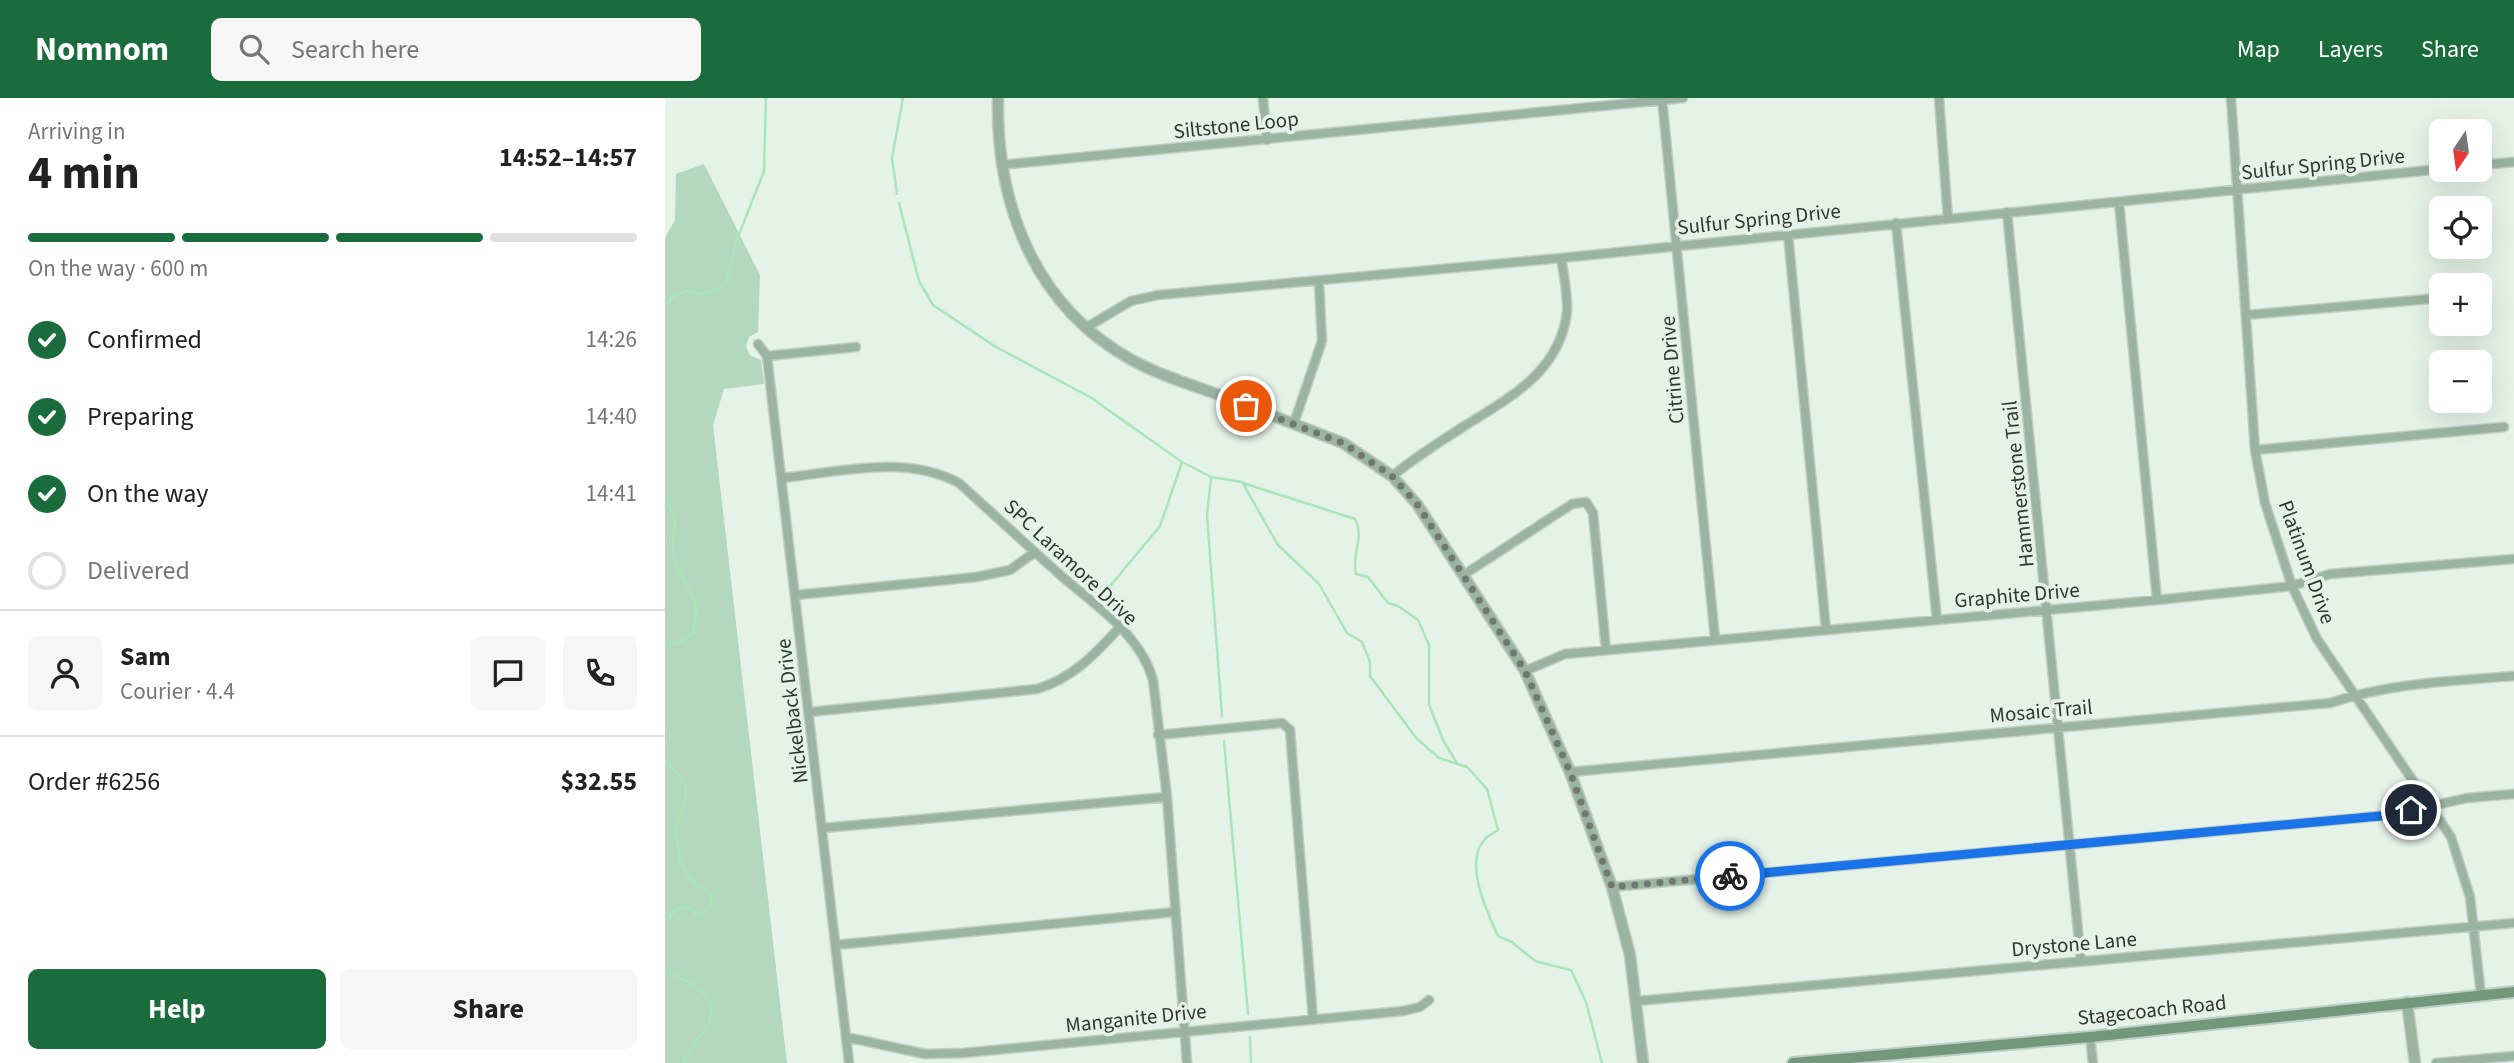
<!DOCTYPE html>
<meta charset="utf-8">
<style>
body{margin:0;font-family:"Source Sans 3",sans-serif;background:#f6f6f6;color:#222;height:100vh;display:flex;flex-direction:column;font-size:26px;white-space:nowrap}
*{box-sizing:border-box;margin:0}
p{font-size:23px;color:#767676}
.icon{flex:none;width:38px;height:38px;fill:none;stroke:currentColor;stroke-width:2;stroke-linecap:round;stroke-linejoin:round}
.map{position:relative;flex:1;overflow:hidden}
.drawer{display:flex;flex-direction:column;background:#fff;width:665px}
.drawer>*{flex:none}
.needle{width:46px;rotate:193deg}
.controls{position:absolute;left:1764px;top:21px;display:grid;gap:14px}
.controls a{display:grid;place-items:center;width:63px;height:63px;border-radius:10px;background:#fff;box-shadow:0 7px 28px #0002;font-size:35px}
.pin{position:absolute;display:grid;place-items:center;width:60px;height:60px;color:#fff;margin:-30px;border:4px solid #fff;border-radius:50%;box-shadow:0 2px 7px #0007}
.courier{position:absolute;display:grid;place-items:center;width:70px;height:70px;margin:-35px;border:5px solid #1a73e8;border-radius:50%;background:#fff;color:#222;box-shadow:0 2px 9px #0007}
.overview em{font-style:normal;font-weight:700}
.overview div{display:flex;flex-direction:column-reverse}
.overview{display:flex;align-items:center;justify-content:space-between;height:119px;padding:0 28px}
h1{font-size:46px;font-weight:700;line-height:52px}
.bar{display:grid;grid-template-columns:repeat(4,1fr);gap:10px 7px;align-content:center;height:84px;padding:0 28px}
.bar i{height:9px;border-radius:5px;background:#e0e0e0}
.bar .selected{background:#1b6c3d}
.bar p{grid-column:span 4}
.line{display:flex;align-items:center;gap:18px;padding:0 28px;border-top:2px solid #e0e0e0}
.line div{flex:1}
.round{display:grid;place-items:center;flex:none;width:74px;height:74px;border-radius:10px;background:#f6f6f6}
ol{padding:0 28px;list-style:none}
li{display:flex;align-items:center;gap:21px;height:77px}
li p{margin-inline-start:auto}
li .icon{padding:7px;border-radius:50%;background:#1b6c3d;color:#fff;stroke-width:4}
li:last-child{color:#767676}
li i{width:38px;height:38px;border:4px solid #e0e0e0;border-radius:50%}
.button{display:flex;gap:14px;margin-top:auto;padding:14px 28px}
.button a{flex:1;height:80px;border-radius:10px;background:#1b6c3d;color:#fff;font-size:28px;font-weight:700;line-height:80px;text-align:center}
.button a+a{background:#f6f6f6;color:#222}
header{display:flex;align-items:center;gap:42px;box-sizing:border-box;height:98px;padding:0 35px;background:#1b6c3d;color:#fff}
header strong{font-size:33px}
nav{display:flex;gap:38px;margin-inline-start:auto;font-size:24px}
.search{width:490px;height:63px;background:#f6f6f6;display:flex;align-items:center;gap:18px;box-sizing:border-box;padding:0 24px;border-radius:10px;color:#767676;font-size:26px}
main{display:flex;flex:1;min-height:0}
.map>svg:first-child{display:block}
.green{fill:#b3d8bd}
.lines{fill:none;stroke-linecap:round;stroke-linejoin:round}
.stream{stroke:#a8e5b9;stroke-width:2.5}
.minor-casing{stroke:#c0cdc4;stroke-width:11}
.tertiary-casing{stroke:#c0cdc4;stroke-width:13}
.secondary-casing{stroke:#c0cdc4;stroke-width:14}
.minor{stroke:#9bb4a1;stroke-width:8}
.tertiary{stroke:#9bb4a1;stroke-width:10}
.secondary{stroke:#72987c;stroke-width:10}
.done{stroke:#707872;stroke-width:7;stroke-dasharray:0 12.6}
.route{stroke:#1a73e8;stroke-width:9}
.labels{text-anchor:middle;stroke-width:7;stroke-linejoin:round;paint-order:stroke}
.street-label{font-size:21px;fill:#323733;stroke:#e4f2e8}
</style>
<header>
<strong>Nomnom</strong>
<div class="search"><svg class="icon" aria-label="search" viewBox="0 0 24 24"><circle cx="10" cy="10" r="6"/><path d="M15 15l6 6"/></svg>Search here</div>
<nav><a>Map</a><a>Layers</a><a>Share</a></nav>
</header>
<main>
<section class="drawer">
<div class="overview"><div><h1>4 min</h1><p>Arriving in</p></div><em>14:52–14:57</em></div>
<div class="bar"><i class="selected"></i><i class="selected"></i><i class="selected"></i><i></i><p>On the way · 600 m</p></div>
<ol>
<li><svg class="icon" aria-label="check" viewBox="0 0 24 24"><path d="M5 12l5 5 9-10"/></svg>Confirmed<p>14:26</p></li>
<li><svg class="icon" aria-label="check" viewBox="0 0 24 24"><path d="M5 12l5 5 9-10"/></svg>Preparing<p>14:40</p></li>
<li><svg class="icon" aria-label="check" viewBox="0 0 24 24"><path d="M5 12l5 5 9-10"/></svg>On the way<p>14:41</p></li>
<li><i></i>Delivered</li>
</ol>
<div class="line" style="height:126px"><a class="round"><svg class="icon" aria-label="person" viewBox="0 0 24 24"><circle cx="12" cy="8" r="4"/><path d="M4 21q1-7 8-7t8 7"/></svg></a><div><b>Sam</b><p>Courier · 4.4</p></div><a class="round"><svg class="icon" aria-label="chat" viewBox="0 0 24 24"><path d="M4 5h16v11H9l-5 4z"/></svg></a><a class="round"><svg class="icon" aria-label="phone" viewBox="0 0 24 24"><path d="M5 4h4l2 5-3 2q2 4 5 5l2-3 5 2v4C11 20 4 13 5 4z"/></svg></a></div>
<div class="line" style="height:91px"><div>Order #6256</div><b>$32.55</b></div>
<div class="button"><a>Help</a><a>Share</a></div>
</section>
<div class="map">
<svg width="1849" height="965" viewBox="0 0 1849 965">
<rect width="100%" height="100%" fill="#e4f2e8"/>
<path class="green" d="M39,66L95,177L93,234L84,239L81,248L85,257L96,262L99,286L59,291L48,327L122,965H0V140L10,122L11,76Z"/>
<g class="lines">
<path class="stream" d="M232,96L227,60L238,0
M234,105L254,183L268,207L331,249L425,299L517,364L546,379L577,384L613,447L654,486L682,535L697,544L705,564V578L752,641L774,660L802,669L822,691L833,732C829,735 822,738 819,742C799,766 822,814 833,838L847,844L870,863L906,872L921,904L937,965
M0,207L9,198L23,193L38,196L53,192L62,181L71,144L99,73L101,0
M546,380L542,417L557,618
M578,385L690,421C700,439 686,458 691,476L703,479L723,505L733,508L753,522L764,547V607L779,644L792,665
M0,402C17,421 6,432 8,453C10,474 26,489 31,508C33,518 28,525 28,535L15,544L0,548
M436,499L495,428L517,364
M559,643L583,916
M0,662C33,693 20,696 10,734C15,745 12,752 15,763C20,779 33,788 47,797C47,808 44,814 32,818L24,809L13,810L0,823
M0,874C26,883 60,899 40,932C32,944 23,950 19,965
M585,939L586,965"/>
<g class="minor-casing">
<path id="minor" d="M598,0L602,42
M997,0L1050,541
M1274,0L1283,121
M1566,0L1590,352L1600,405L1627,488L1652,541L1786,739L1805,799L1816,897
M336,67L1018,0
M1815,67L1849,64
M1454,104L1492,502
M1342,114L1416,863
M1231,125L1272,522
M1123,136L1161,532
M1815,197H1816
M1581,217L1776,200
M422,229L466,203L493,197L896,160L1776,71
M93,246L102,258L184,965
M102,258L191,249
M629,325L657,243L654,184
M1590,352L1839,329
M727,378C750,360 774,344 798,329C844,300 895,274 902,214C903,196 899,178 896,160
M117,380C174,374 241,356 294,385C327,415 360,445 393,475C428,506 475,535 488,582L502,699L522,965
M800,476L907,406L921,404L928,415L941,552
M131,497L312,479L345,472L370,454
M860,573L900,556L1492,502L1627,488L1665,476L1849,461
M145,614L372,591C408,580 429,557 454,530
M493,637L617,625L625,632L648,921
M905,674L1665,605C1725,585 1787,583 1849,578
M158,730L502,699
M947,789L1726,717L1802,700L1849,696
M170,847L510,814
M972,903L1849,825
M181,939L260,956L298,955L738,913L755,909L764,902
M1425,939L1428,965
M1771,965L1849,958"/>
</g>
<g class="tertiary-casing">
<path id="tertiary" d="M333,0C331,106 369,207 465,261C492,276 521,285 549,295C592,312 635,328 678,345L727,378L752,406L860,573L905,674L947,789L965,857L978,965
M1742,904L1750,965"/>
</g>
<g class="secondary-casing">
<path id="secondary" d="M1128,965L1425,939L1849,894"/>
</g>
<use href="#minor" class="minor"/>
<use href="#tertiary" class="tertiary"/>
<use href="#secondary" class="secondary"/>
</g>
<g class="lines">
<path class="done" d="M581,308L678,345L727,378L752,406L860,573L905,674L947,789L1065,778"/>
<path class="route" d="M1065,778L1726,717L1746,712"/>
</g>
<g class="labels">
<g class="street-label">
<text transform="translate(571 27) rotate(-6)" y="7">Siltstone Loop</text>
<text transform="translate(1658 66) rotate(-6)" y="7">Sulfur Spring Drive</text>
<text transform="translate(1094 121) rotate(-6)" y="7">Sulfur Spring Drive</text>
<text transform="translate(1007 272) rotate(-95)" y="7">Citrine Drive</text>
<text transform="translate(1353 386) rotate(-96)" y="7">Hammerstone Trail</text>
<text transform="translate(406 464) rotate(43)" y="7">SPC Laramore Drive</text>
<text transform="translate(1642 464) rotate(70)" y="7">Platinum Drive</text>
<text transform="translate(1352 497) rotate(-5)" y="7">Graphite Drive</text>
<text transform="translate(127 613) rotate(-97)" y="7">Nickelback Drive</text>
<text transform="translate(1376 613) rotate(-5)" y="7">Mosaic Trail</text>
<text transform="translate(1409 846) rotate(-5)" y="7">Drystone Lane</text>
<text transform="translate(1487 912) rotate(-6)" y="7">Stagecoach Road</text>
<text transform="translate(471 920) rotate(-6)" y="7">Manganite Drive</text>
</g>
</g>
</svg>
<div class="controls">
<a><svg class="needle" viewBox="-14 -14 28 28"><path d="M0-13l5 13h-10z" fill="#e53935"/><path d="M0 13l5-13h-10z" fill="#767676"/></svg></a>
<a><svg class="icon" aria-label="locate" viewBox="0 0 24 24"><circle cx="12" cy="12" r="6"/><path d="M12 2v4M12 18v4M2 12h4M18 12h4"/></svg></a>
<a>+</a>
<a>−</a>
</div>
<div class="pin" style="left:581px;top:308px;background:#ea580c"><svg class="icon" aria-label="bag" viewBox="0 0 24 24"><path d="M5 8h14l-1 12H6zM9 8a3 3 0 0 1 6 0"/></svg></div>
<div class="pin" style="left:1746px;top:712px;background:#1f2937"><svg class="icon" aria-label="home" viewBox="0 0 24 24"><path d="M3 11l9-7 9 7M6 9v11h12V9"/></svg></div>
<div class="courier" style="left:1065px;top:778px"><svg class="icon" aria-label="bike" viewBox="0 0 24 24"><circle cx="6" cy="16" r="4"/><circle cx="18" cy="16" r="4"/><path d="M6 16l4-8h5l3 8M10 8l3 8H6M13 5h3"/></svg></div>
</div>
</main>
